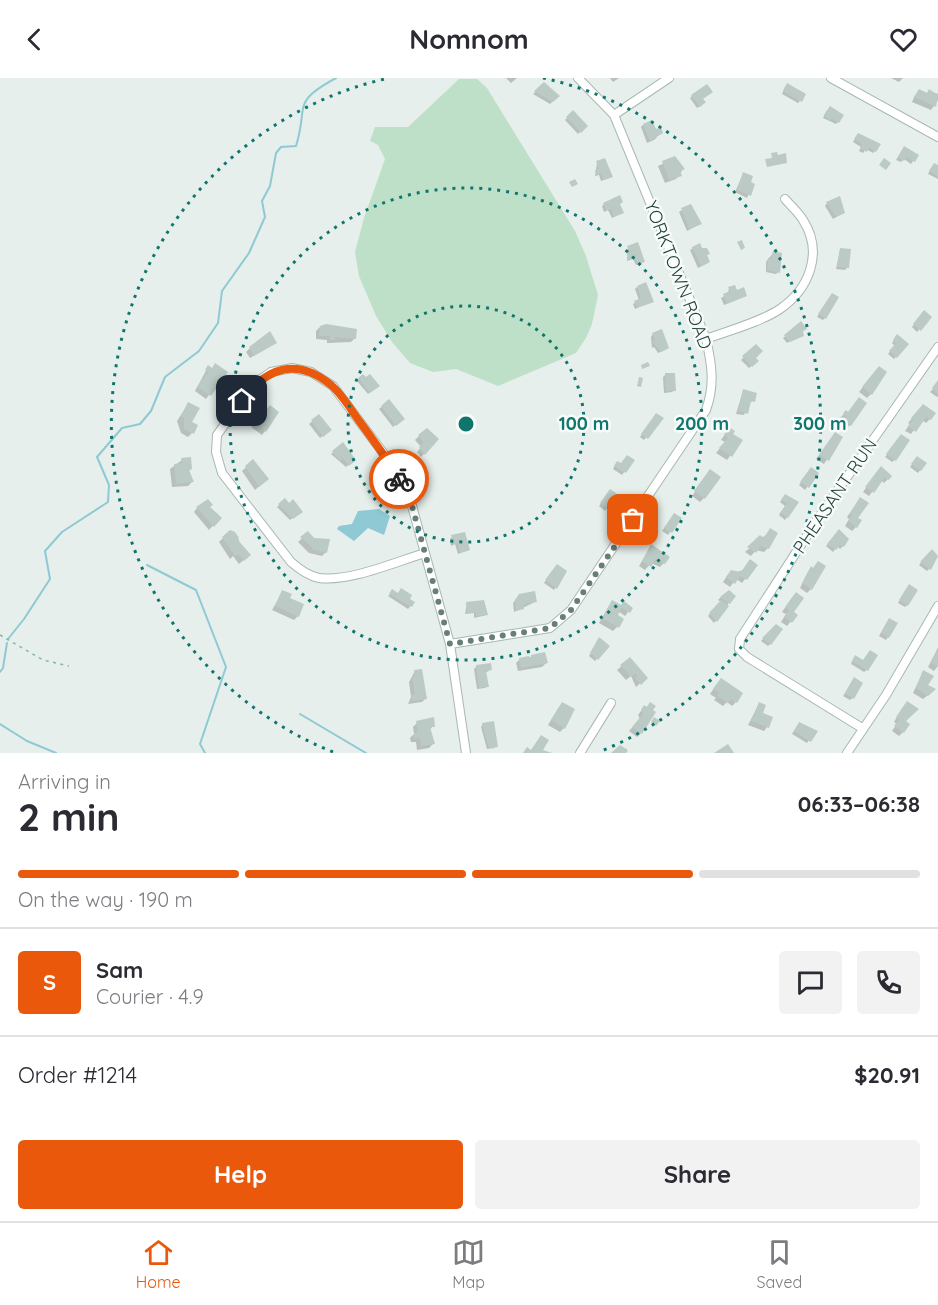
<!DOCTYPE html>
<meta charset="utf-8">
<style>
body{margin:0;font-family:Quicksand,sans-serif;background:#f2f2f3;color:#2b2b33;height:100vh;display:flex;flex-direction:column;font-size:22px;white-space:nowrap}
*{box-sizing:border-box;margin:0}
p{font-size:20px;color:#7c7c81}
.icon{flex:none;width:33px;height:33px;fill:none;stroke:currentColor;stroke-width:2;stroke-linecap:round;stroke-linejoin:round}
.map{position:relative;height:675px;overflow:hidden}
.details{display:flex;flex-direction:column;background:#fff;flex:1}
.details>*{flex:none}
.pin{position:absolute;display:grid;place-items:center;width:51px;height:51px;color:#fff;margin:-26px;border-radius:12px;box-shadow:0 3px 9px #0006}
.courier{position:absolute;display:grid;place-items:center;width:60px;height:60px;margin:-30px;border:4px solid #ea580c;border-radius:50%;background:#fff;color:#222;box-shadow:0 2px 8px #0007}
.head em{font-style:normal;font-weight:700}
.head div{display:flex;flex-direction:column-reverse}
.head{display:flex;align-items:center;justify-content:space-between;height:102px;padding:0 18px}
h1{font-size:39px;font-weight:700;line-height:45px}
.bar{display:grid;grid-template-columns:repeat(4,1fr);gap:9px 6px;align-content:center;height:72px;padding:0 18px}
.bar i{height:8px;border-radius:4px;background:#e1e1e2}
.bar .active{background:#ea580c}
.bar p{grid-column:span 4}
.line{display:flex;align-items:center;gap:15px;padding:0 18px;border-top:2px solid #e1e1e2}
.line div{flex:1}
.round{display:grid;place-items:center;flex:none;width:63px;height:63px;border-radius:6px;background:#f2f2f3}
.button{display:flex;gap:12px;margin-top:auto;padding:12px 18px}
.button a{flex:1;height:69px;border-radius:6px;background:#ea580c;color:#fff;font-size:24px;font-weight:700;line-height:69px;text-align:center}
.button a+a{background:#f2f2f3;color:#2b2b33}
header{display:flex;justify-content:space-between;align-items:center;height:78px;padding:0 18px;background:#fff;font-size:27px;font-weight:700}
.tab-bar{display:flex;justify-content:space-around;align-items:center;height:84px;border-top:2px solid #e1e1e2;background:#fff;font-size:16px;color:#7c7c81}
.tab-bar a{display:grid;justify-items:center;gap:3px}
.tab-bar .active{color:#ea580c}
.map>svg:first-child{display:block}
.green{fill:#bfe0c8}
.water{fill:#8ec9d4}
.shadow{fill:#0003}
.lines{fill:none;stroke-linecap:round;stroke-linejoin:round}
.stream{stroke:#8ec9d4;stroke-width:2}
.building{fill:#bbcac4}
.minor-casing{stroke:#a8b8b2;stroke-width:10}
.path{stroke:#86b3a5;stroke-width:1.5;stroke-dasharray:3 4.5;stroke-linecap:butt}
.minor{stroke:#fff;stroke-width:8}
.done{stroke:#687f78;stroke-width:6;stroke-dasharray:0 10.8}
.route{stroke:#ea580c;stroke-width:8}
.ring{fill:none;stroke:#0f766e;stroke-width:3;stroke-dasharray:3 6}
.labels{text-anchor:middle;stroke-width:5;stroke-linejoin:round;paint-order:stroke}
.street-label{font-size:18px;fill:#24423a;stroke:#f7fbf9}
.centre{fill:#0f766e;stroke:#f7fbf9;stroke-width:3}
.ring-label{font-size:18px;text-anchor:middle;font-weight:bold;fill:#0f766e;stroke:#f7fbf9;stroke-width:5;stroke-linejoin:round;paint-order:stroke}
</style>
<header><svg class="icon" aria-label="back" viewBox="0 0 24 24"><path d="M15 5l-7 7 7 7"/></svg>Nomnom<svg class="icon" aria-label="heart" viewBox="0 0 24 24"><path d="M12 20l-8-8c-3-5 5-10 8-4 3-6 11-1 8 4z"/></svg></header>
<div class="map">
<svg width="938" height="675" viewBox="0 0 938 675">
<rect width="100%" height="100%" fill="#e6efeb"/>
<path class="green" d="M459,1H477L487,10L575,153L586,178L598,217L592,246L586,260L576,275L498,308L456,291L433,294L410,285L392,264L376,238L359,198L355,174L364,140L385,81L378,67L370,63L375,49H408Z"/>
<path class="water" d="M379,431L390,438L384,457L368,450L354,463L337,451L339,448L352,446L358,433Z"/>
<path class="shadow" d="M506,0H517L511,5Z
M610,0H619L613,4Z
M891,0H903L899,4Z
M544,6L558,18L550,26L533,16Z
M785,9L800,23L798,25L782,16Z
M929,13L938,16V22L931,32L912,24L915,17H926Z
M692,18L702,21V27L697,30L690,20Z
M827,32L838,44L836,46L823,40Z
M573,34L586,48L578,56L565,42Z
M643,47L655,53L657,59L654,62L647,65L641,49Z
M856,59L875,73L873,75L866,71L863,75L859,73L861,69L853,64Z
M902,72L917,77L911,86L904,81L901,84L896,82Z
M675,80L683,91L676,101L665,105L658,88Z
M597,85L611,98L609,100L601,103L599,97L595,98Z
M932,89H938V101L928,96Z
M743,96L753,107L747,120L735,114Z
M827,125L843,135L833,141L825,128Z
M604,126L619,127L622,135L612,140L608,132L604,134L602,128Z
M682,132L700,146L687,153L679,134Z
M628,169L643,183L641,186L636,187L633,181L627,183Z
M693,170L706,178L709,184L706,186L698,190L690,172Z
M840,172L847,190L845,192L836,191Z
M773,175L778,194L776,196L766,194V184Z
M637,209L652,223L635,231L633,226L639,222L635,211Z
M729,210L736,214L746,217L724,227L721,220L728,216Z
M830,219L825,240L823,242L817,239Z
M924,234L930,239L917,254L912,249Z
M801,245L802,257L787,265L783,260Z
M320,249L355,260L351,264L327,265V262L316,261V253Z
M653,256L668,270L665,272L658,275L654,269L652,270L651,259Z
M897,258L907,266L894,281L888,276L895,268L892,265Z
M275,265L250,280L246,274L250,270Z
M756,268L754,280L757,283L749,290L741,282Z
M208,289L226,294L206,321L195,313Z
M875,294L871,316L867,320L859,314Z
M666,296L675,312L672,314L664,315L663,299Z
M363,298L375,310L368,316L357,303Z
M938,306V318L937,319L930,314Z
M743,313L753,323L749,325L744,337L736,336Z
M389,323L403,341L393,349L379,331Z
M188,326L192,355L188,359L181,355L177,343Z
M919,332L930,341L926,345L922,342L911,356L905,353L910,346L908,345Z
M261,334L265,353L262,357L251,349Z
M846,334L850,347L846,350L841,347L844,342L840,340Z
M319,338L328,354L320,360L309,346Z
M654,339L662,340L644,362L640,359Z
M726,355L741,363L727,382L716,375L725,364L721,362Z
M835,356L841,360L824,386L816,381Z
M419,358L437,362L421,379L417,374L421,369L415,362Z
M899,361L895,382L892,384L885,379Z
M343,366L354,382L346,389L331,376Z
M182,382L191,391L188,394L192,404L188,408L172,409L170,391Z
M633,382L622,397L613,391L615,387Z
M915,382L925,385L918,395L910,389Z
M253,383L263,405L255,412L242,393Z
M809,393L817,395L805,412L799,407Z
M877,394L888,401L884,405L881,402L869,418L863,414Z
M707,397L704,420L700,424L692,418Z
M608,415L616,417L605,433L599,428Z
M783,420L797,425L785,442L779,437L785,428L780,424Z
M285,422L298,436L290,442L277,429Z
M857,425L856,449L852,453L845,448L849,441L847,439Z
M197,430L215,437L217,435L220,440L209,452L194,434Z
M674,436L680,440L668,457L662,453Z
M839,453L843,468L840,471L837,468L833,474L826,468Z
M308,455L326,474L322,478L309,475L298,464Z
M767,456L768,470L764,474L756,472L751,478L745,474Z
M452,459L469,472L458,476L455,466L451,468L450,461Z
M223,460H238L245,481L239,486L233,478L230,481L219,464Z
M651,468L664,485L660,489L651,485L645,492L639,488Z
M932,473L929,491L927,493L919,487Z
M756,487L742,505L736,501L730,509L723,504L727,498Z
M555,490L565,494L554,512L544,505Z
M808,494L811,511L807,515L800,510Z
M907,510V527L905,529L898,525Z
M283,513L298,538L294,542L272,532Z
M390,516L398,517L413,525L408,531L388,518Z
M724,516L734,518L714,545L708,538L721,524L718,522Z
M517,520L535,524L514,534L513,525Z
M792,520V534L796,537L787,548L781,544L786,536L782,534Z
M612,523L620,529L631,530L625,538L618,533L617,549L613,553L599,545Z
M467,525L487,537L474,540V535L465,536Z
M887,544L888,559L886,562L879,558Z
M776,548L770,566L768,568L761,563Z
M599,561L607,568L595,583L589,578Z
M938,570V588L934,593L928,589Z
M532,579L546,585L542,589L518,593L516,585L520,581Z
M630,581L646,600L636,609L631,598L626,602L617,592Z
M853,581L867,592L864,594L851,586Z
M476,589L490,592L485,595L487,608L485,610L477,611L474,591Z
M415,593L426,620L422,624L408,626L411,619L409,604Z
M923,594L926,608L932,614L923,621L913,615Z
M852,604L853,620L850,622L843,618Z
M717,606L736,624L732,628L727,624L723,628L714,622L716,620L710,616Z
M650,626L641,655L637,659L629,653L640,641L638,637L641,633Z
M759,626L767,649L764,653L748,647Z
M559,629L564,650L560,654L548,647Z
M903,629V654L899,658L892,653L897,646L894,644Z
M417,645L433,648L429,653L433,666L429,670L417,672L416,664H411L410,660L414,656L413,649Z
M483,646L496,668L494,670L487,671L481,649Z
M797,648L816,653L807,665L792,656Z"/>
<g class="lines">
<path class="stream" d="M147,487L196,512L226,589L200,666L205,675
M8,561L24,541L50,501L45,473L62,454L108,424L109,407L97,379L122,350L140,346L151,333L165,299L199,273L218,245L222,213L249,175L265,139L262,123L270,108L276,75L281,69L296,68C309,27 290,25 336,0
M0,594L3,590L7,565
M300,636L366,675
M0,646L27,663L56,675"/>
</g>
<path class="building" d="M544,4L560,18L553,24L534,13Z
M787,5L806,16L802,24L783,13Z
M707,6L713,14L703,21L706,24L700,29L691,17Z
M919,11L927,15L929,11L938,17L936,29L914,19Z
M830,28L844,37L839,45L831,40L830,43L824,37Z
M573,32L588,48L581,55L566,39Z
M652,42L656,51L661,49L663,55L650,63L643,46Z
M858,55L881,66L876,74L869,69L867,74L860,70L862,66L854,61Z
M904,68L919,77L915,84L906,79L904,83L898,79Z
M777,74L778,77L786,75L787,85L767,89L765,81L772,80L771,75Z
M675,78L685,91L680,93L682,98L669,102L662,83Z
M605,80L613,99L604,102L601,96L597,97L595,92L599,91L596,83Z
M884,80L891,85L886,92L879,87Z
M934,85L938,87V98L929,93Z
M743,94L753,98L751,104L755,106L751,118L737,112Z
M575,101L578,106L572,109L569,104Z
M620,117L623,124L620,126L624,135L614,139L611,131L606,132L603,125Z
M840,118L845,135L836,139L826,124Z
M691,126L702,146L689,151L681,130Z
M742,162L745,170L741,172L737,164Z
M638,164L645,184L638,186L635,179L629,182L627,176L630,175L627,168Z
M700,165L702,170H707L710,176L707,177L710,184L701,188L692,169Z
M840,170L851,171L849,190L837,189Z
M773,173L782,175L780,195L767,192L768,180L771,181Z
M646,204L654,224L637,230L634,223L641,220L637,208Z
M735,207L737,212L744,209L747,218L727,226L723,216L730,213L728,209Z
M832,215L839,219L826,241L818,236Z
M924,232L932,239L921,253L913,246Z
M801,243L807,251L803,253L804,258L790,264L784,257Z
M326,246L357,251L356,261L335,259V262H330V258H319L320,248Z
M662,251L669,270L661,274L652,263L655,262L652,255Z
M270,253L277,265L254,278L249,269Z
M897,256L909,266L897,280L889,273L896,265L893,262Z
M756,266L763,273L756,280L759,283L752,289L742,278Z
M648,284L650,288L642,291L641,287Z
M215,285L228,294L211,318L197,309L208,294L205,292L208,287L212,290Z
M879,288L887,294L872,317L862,309Z
M665,295H675L676,313H666Z
M363,296L366,299L370,296L380,308L370,315L358,300Z
M639,299L643,300L641,309L637,308Z
M938,302V316L932,310Z
M743,311L757,315L755,324L751,323L748,336L738,333Z
M859,319L867,325L851,348L843,342L846,338L843,335L846,332L848,334Z
M389,321L405,341L396,348L381,328Z
M188,324L200,330L192,344L198,347L194,356L184,351V340L181,338Z
M923,326L936,335L931,342L926,339L916,354L908,348L913,342L911,340Z
M270,327L279,334L266,354L254,344L261,332L264,334Z
M656,335L664,340L648,361L641,356Z
M319,336L332,352L323,359L311,342Z
M729,349L735,353L733,356L743,362L732,379L719,370L728,360L724,357Z
M427,350L439,361L425,377L419,369L424,365L418,357Z
M835,354L843,359L829,383L819,377Z
M901,356L910,362L896,383L886,376Z
M343,364L356,382L349,388L343,380L340,383L332,373Z
M627,377L635,382L626,395L614,388L617,383L621,385Z
M917,378L927,385L921,393L911,386Z
M191,379L192,391L189,392L194,404L176,406L174,386L182,385L181,380Z
M253,381L269,401L259,409L245,388Z
M881,388L892,398L889,402L885,399L874,415L865,409Z
M811,389L819,395L809,410L800,404Z
M710,391L721,399L705,421L694,413Z
M610,411L619,417L609,431L600,425Z
M785,416L799,424L788,440L780,435L787,425L781,422Z
M860,419L869,425L858,440L862,442L857,450L848,443L852,437L850,435Z
M285,420L289,425L293,421L303,434L293,441L278,426Z
M208,421L213,427L210,429L222,440L214,449L196,429Z
M674,435L682,440L672,455L664,450Z
M770,450L778,455L769,471L761,468L756,475L747,469L760,457L764,460Z
M839,451L849,461L844,469L840,467L836,472L827,466Z
M230,452L235,454L239,460L237,461L251,477L244,483L238,476L235,478L222,459Z
M308,453L314,460L330,461L327,475L312,471V469L300,459Z
M465,454L470,472L460,475L458,465L454,466L451,457Z
M651,466L670,479L665,486L656,481L651,489L642,483Z
M932,471L938,478L931,492L920,484Z
M750,481L758,487L747,502L740,498L735,506L726,499L731,492L741,494Z
M818,483L826,488L812,512L802,505L811,488L813,490Z
M557,486L567,493L557,511L545,502Z
M909,506L918,512L908,528L899,522Z
M401,510L412,517L410,521L415,524L412,529L389,516L392,511L398,515Z
M282,512L292,516L290,520L304,526L299,539L275,528Z
M729,512L736,518L730,526L720,519Z
M535,513L537,524L528,525L524,527V531L516,533L515,522L519,516Z
M796,514L804,520L794,534L798,537L792,545L784,539L789,532L785,529Z
M484,522L488,537L476,538V534L467,535L466,524Z
M612,522L621,527L624,523L633,530L630,535L622,530L618,537L624,541L619,550L602,540Z
M721,522L729,528L717,544L709,535Z
M889,540L898,545L889,560L881,555Z
M776,546L783,551L771,567L762,560Z
M599,559L610,568L598,582L590,575Z
M938,569V589L931,585Z
M870,572L878,577L868,593L852,583L855,577L863,582Z
M545,574L548,585L521,590L519,580L529,578L531,580V577Z
M630,579L648,600L641,607L635,600L638,598L635,595L631,599L620,587Z
M491,585L492,592L486,593L489,609L479,610L476,587Z
M422,591L427,621L412,623L411,617H415L412,599L415,598L414,592Z
M923,592L934,598L928,607L936,611L928,618L916,610Z
M854,599L863,605L854,621L845,615Z
M721,600L743,615L737,625L731,621L728,625L717,618L719,615L713,611Z
M907,623L919,631L906,643L910,646L904,655L894,648L899,641L896,639Z
M562,624L575,631L565,651L551,642Z
M650,624L656,628L653,632L656,634L642,656L632,649L643,636L641,632L644,627L647,629Z
M759,624L766,627L763,635L773,639L769,650L751,643Z
M434,639L435,649H430L435,666L421,668L420,660L414,661V655L418,654L416,643Z
M654,639L660,643L656,648L651,644Z
M494,643L498,669L489,670L482,645Z
M799,644L818,653L811,664L794,653Z
M541,657L549,662L543,672L552,675H523L527,669L531,672Z
M728,666L734,675H714Z
M620,667L628,672L626,675H611Z"/>
<g class="lines">
<g class="minor-casing">
<path id="minor" d="M831,0L938,59
M614,37L669,0
M706,261C727,253 761,244 780,231C809,211 824,175 803,142C799,135 791,128 785,121
M425,475C395,484 350,504 319,500C308,498 299,491 291,484L222,395L216,374L217,357L254,306L271,294L292,290L311,294L333,308L387,380L409,417L450,566L466,675
M450,566L550,550L571,532L706,332C715,307 712,287 706,261L614,37L578,0
M862,650L747,579L739,571L740,561L819,439L938,269
M580,675L611,625
M847,675L886,617L938,528"/>
</g>
<path class="path" d="M0,557L43,582L69,588"/>
<use href="#minor" class="minor"/>
</g>
<g class="lines">
<path class="done" d="M399,401L409,417L450,566L550,550L571,532L633,442"/>
<path class="route" d="M242,323C266,289 297,279 331,307C342,316 351,332 360,344C374,363 387,381 399,401"/>
</g>
<g class="ring">
<circle cx="466" cy="346" r="118"/>
<circle cx="466" cy="346" r="236"/>
<path d="M333 674A354 354 0 0 1 389 0M543 0A354 354 0 0 1 599 674"/>
</g>
<g class="labels">
<g class="street-label">
<text transform="translate(678 197) rotate(69)" y="6">YORKTOWN ROAD</text>
<text transform="translate(835 418) rotate(-56)" y="6">PHEASANT RUN</text>
</g>
</g>
<circle cx="466" cy="346" r="9" class="centre"/>
<g class="ring-label">
<text x="584" y="352">100 m</text>
<text x="702" y="352">200 m</text>
<text x="820" y="352">300 m</text>
</g>
</svg>
<div class="pin" style="left:633px;top:442px;background:#ea580c"><svg class="icon" aria-label="bag" viewBox="0 0 24 24"><path d="M5 8h14l-1 12H6zM9 8a3 3 0 0 1 6 0"/></svg></div>
<div class="pin" style="left:242px;top:323px;background:#1f2937"><svg class="icon" aria-label="home" viewBox="0 0 24 24"><path d="M3 11l9-7 9 7M6 9v11h12V9"/></svg></div>
<div class="courier" style="left:399px;top:401px"><svg class="icon" aria-label="bike" viewBox="0 0 24 24"><circle cx="6" cy="16" r="4"/><circle cx="18" cy="16" r="4"/><path d="M6 16l4-8h5l3 8M10 8l3 8H6M13 5h3"/></svg></div>
</div>
<section class="details">
<div class="head"><div><h1>2 min</h1><p>Arriving in</p></div><em>06:33–06:38</em></div>
<div class="bar"><i class="active"></i><i class="active"></i><i class="active"></i><i></i><p>On the way · 190 m</p></div>
<div class="line" style="height:108px"><b class="round" style="background:#ea580c;color:#fff">S</b><div><b>Sam</b><p>Courier · 4.9</p></div><a class="round"><svg class="icon" aria-label="chat" viewBox="0 0 24 24"><path d="M4 5h16v11H9l-5 4z"/></svg></a><a class="round"><svg class="icon" aria-label="phone" viewBox="0 0 24 24"><path d="M5 4h4l2 5-3 2q2 4 5 5l2-3 5 2v4C11 20 4 13 5 4z"/></svg></a></div>
<div class="line" style="height:78px"><div>Order #1214</div><b>$20.91</b></div>
<div class="button"><a>Help</a><a>Share</a></div>
</section>
<nav class="tab-bar">
<a class="active"><svg class="icon" aria-label="home" viewBox="0 0 24 24"><path d="M3 11l9-7 9 7M6 9v11h12V9"/></svg>Home</a>
<a><svg class="icon" aria-label="map" viewBox="0 0 24 24"><path d="M3 6l6-2 6 2 6-2v14l-6 2-6-2-6 2zM9 4v14M15 6v14"/></svg>Map</a>
<a><svg class="icon" aria-label="saved" viewBox="0 0 24 24"><path d="M7 4h10v16l-5-4-5 4z"/></svg>Saved</a>
</nav>
